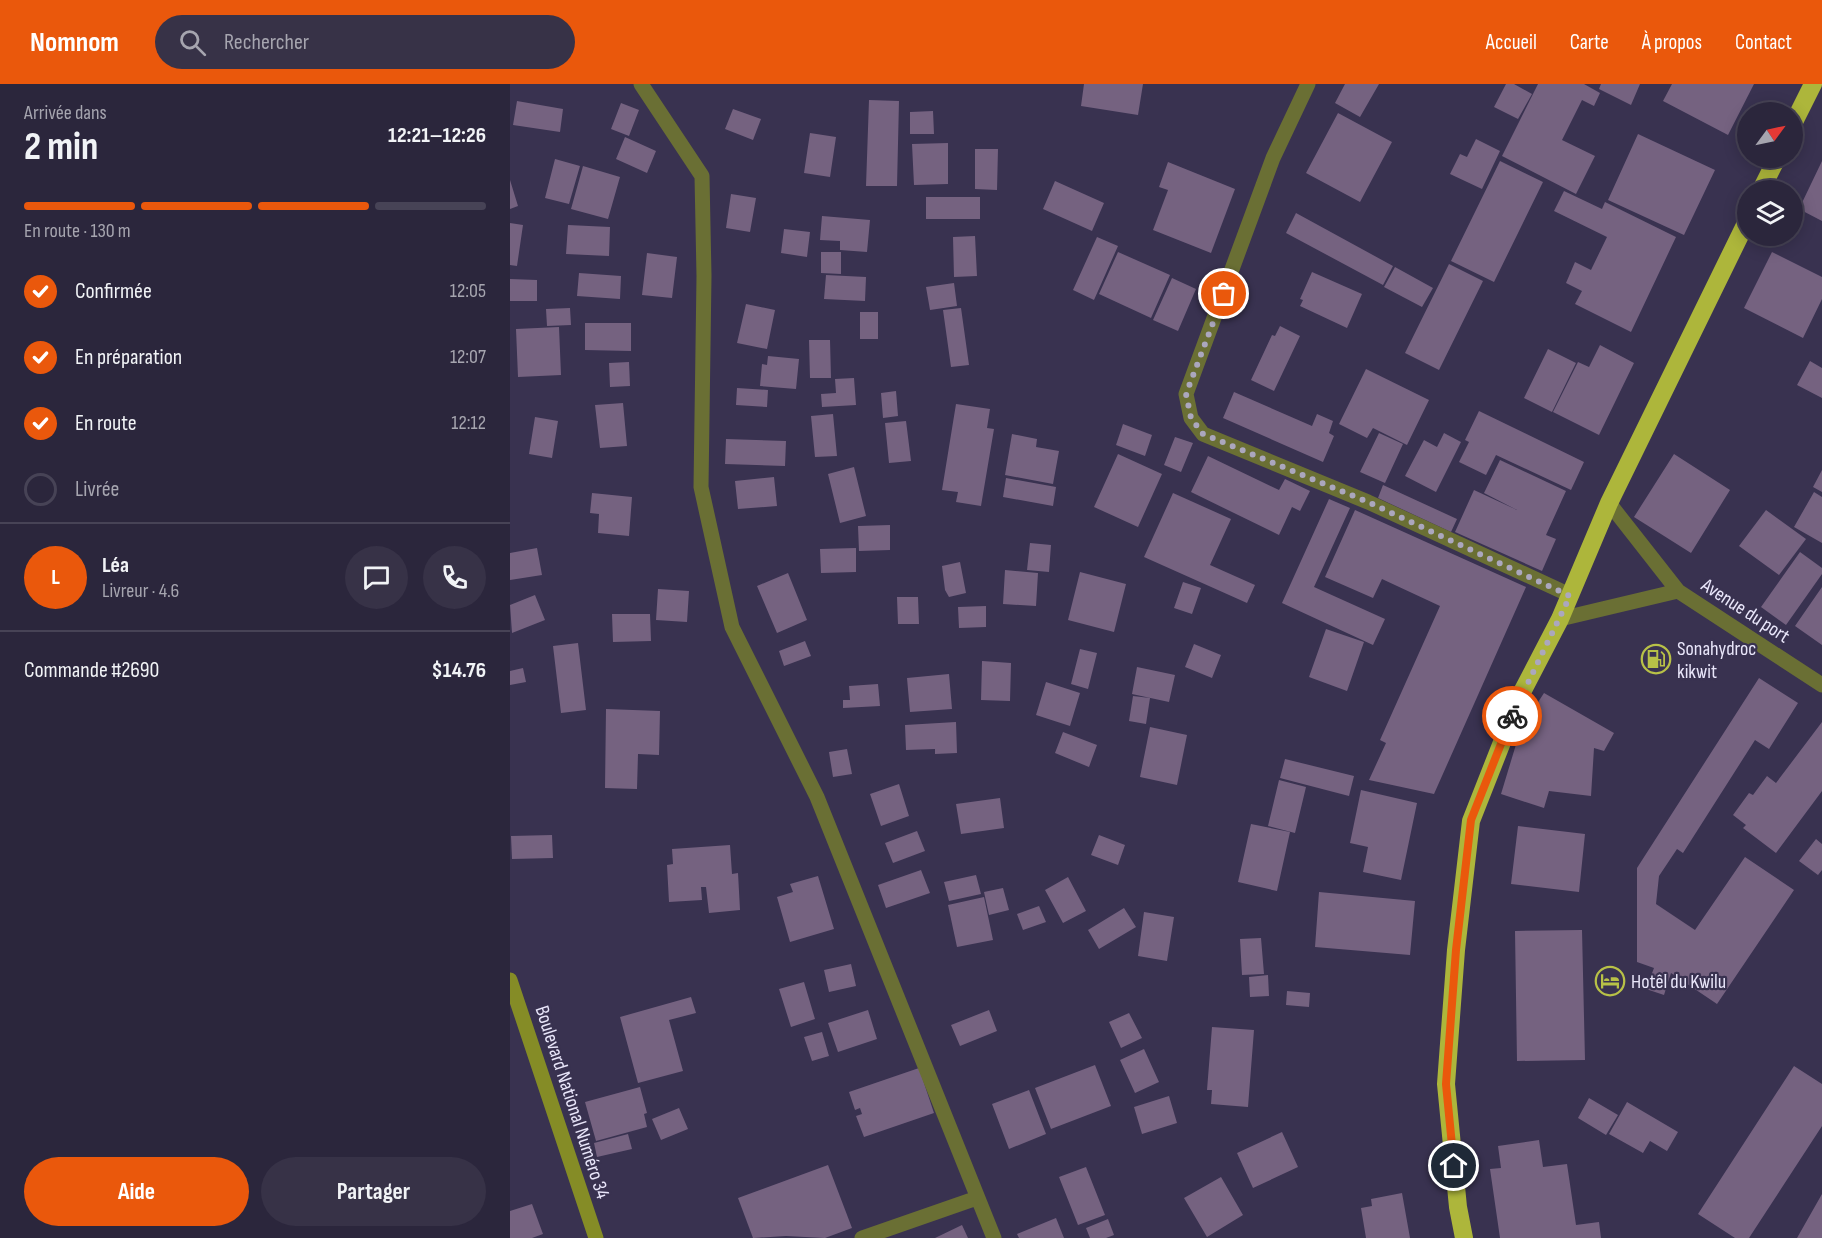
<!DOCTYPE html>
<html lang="fr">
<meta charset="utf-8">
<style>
body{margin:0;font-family:"Sofia Sans Condensed",sans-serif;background:#373247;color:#f1f3f6;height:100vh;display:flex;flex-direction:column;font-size:22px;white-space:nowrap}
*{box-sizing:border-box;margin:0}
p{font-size:20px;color:#a6a5af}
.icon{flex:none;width:33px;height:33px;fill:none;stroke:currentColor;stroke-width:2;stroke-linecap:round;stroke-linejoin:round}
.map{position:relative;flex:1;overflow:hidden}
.details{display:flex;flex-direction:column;background:#2b263c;width:510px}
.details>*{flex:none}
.needle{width:39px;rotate:57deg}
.fabs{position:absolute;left:1227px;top:18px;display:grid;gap:12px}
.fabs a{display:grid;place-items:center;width:66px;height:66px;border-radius:50%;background:#2b263c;box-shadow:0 3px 15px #0003,0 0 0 2px #474356;font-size:30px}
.pin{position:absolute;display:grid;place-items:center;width:51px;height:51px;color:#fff;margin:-26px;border:3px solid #fff;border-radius:50%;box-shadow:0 2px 6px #0007}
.courier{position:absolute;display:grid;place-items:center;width:60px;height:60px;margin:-30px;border:4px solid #ea580c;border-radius:50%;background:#fff;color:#222;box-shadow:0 2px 8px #0007}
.head em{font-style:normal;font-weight:700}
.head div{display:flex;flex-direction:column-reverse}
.head{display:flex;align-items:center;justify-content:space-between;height:102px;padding:0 24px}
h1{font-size:39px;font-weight:700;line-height:45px}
.bar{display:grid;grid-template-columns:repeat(4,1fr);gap:9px 6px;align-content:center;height:72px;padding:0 24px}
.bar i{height:8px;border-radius:4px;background:#474356}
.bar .active{background:#ea580c}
.bar p{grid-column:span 4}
.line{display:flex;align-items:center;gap:15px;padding:0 24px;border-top:2px solid #474356}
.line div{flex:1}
.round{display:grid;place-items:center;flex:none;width:63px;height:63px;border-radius:32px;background:#373247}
ol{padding:0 24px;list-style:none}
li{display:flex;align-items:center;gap:18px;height:66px}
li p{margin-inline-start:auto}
li .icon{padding:6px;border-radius:50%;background:#ea580c;color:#fff;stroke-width:4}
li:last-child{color:#a6a5af}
li i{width:33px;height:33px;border:3px solid #474356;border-radius:50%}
.button{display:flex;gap:12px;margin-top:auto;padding:12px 24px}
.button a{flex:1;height:69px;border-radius:36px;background:#ea580c;color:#fff;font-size:24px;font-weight:700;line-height:69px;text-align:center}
.button a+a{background:#373247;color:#f1f3f6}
header{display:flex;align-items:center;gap:36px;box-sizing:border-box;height:84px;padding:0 30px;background:#ea580c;color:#fff}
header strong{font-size:28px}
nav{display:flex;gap:33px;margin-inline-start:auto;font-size:21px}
.search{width:420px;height:54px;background:#373247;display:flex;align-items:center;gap:15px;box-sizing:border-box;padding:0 21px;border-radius:33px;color:#a6a5af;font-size:22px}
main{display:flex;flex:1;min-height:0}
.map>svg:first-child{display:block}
.building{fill:#756280}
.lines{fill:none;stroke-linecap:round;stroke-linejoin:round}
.street{stroke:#6a6f34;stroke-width:15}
.secondary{stroke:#858c26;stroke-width:15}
.highway{stroke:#adb63b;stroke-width:18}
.done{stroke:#aba7be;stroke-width:6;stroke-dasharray:0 10.8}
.route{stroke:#ea580c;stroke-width:8}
.labels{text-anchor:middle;stroke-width:4.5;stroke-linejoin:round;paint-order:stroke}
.street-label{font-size:20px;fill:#e9e6fa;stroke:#393250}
.poi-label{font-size:20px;fill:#e9e6fa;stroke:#393250;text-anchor:start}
</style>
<header>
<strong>Nomnom</strong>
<div class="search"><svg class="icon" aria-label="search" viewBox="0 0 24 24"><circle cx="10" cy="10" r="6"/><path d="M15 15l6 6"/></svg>Rechercher</div>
<nav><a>Accueil</a><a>Carte</a><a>À propos</a><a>Contact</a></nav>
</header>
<main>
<section class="details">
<div class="head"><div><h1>2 min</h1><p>Arrivée dans</p></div><em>12:21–12:26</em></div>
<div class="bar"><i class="active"></i><i class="active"></i><i class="active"></i><i></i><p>En route · 130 m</p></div>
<ol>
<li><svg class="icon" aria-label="check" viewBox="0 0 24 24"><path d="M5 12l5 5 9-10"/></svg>Confirmée<p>12:05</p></li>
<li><svg class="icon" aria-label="check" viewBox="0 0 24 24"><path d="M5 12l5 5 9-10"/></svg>En préparation<p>12:07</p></li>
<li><svg class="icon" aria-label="check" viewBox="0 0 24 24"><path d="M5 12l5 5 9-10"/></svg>En route<p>12:12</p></li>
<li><i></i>Livrée</li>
</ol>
<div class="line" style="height:108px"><b class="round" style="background:#ea580c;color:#fff">L</b><div><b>Léa</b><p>Livreur · 4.6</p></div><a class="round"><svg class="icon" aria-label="chat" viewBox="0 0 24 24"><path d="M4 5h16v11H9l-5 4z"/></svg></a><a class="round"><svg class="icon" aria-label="phone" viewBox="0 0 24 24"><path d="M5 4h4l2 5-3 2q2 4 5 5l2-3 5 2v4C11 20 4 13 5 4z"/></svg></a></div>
<div class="line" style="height:78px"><div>Commande #2690</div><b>$14.76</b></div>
<div class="button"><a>Aide</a><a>Partager</a></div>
</section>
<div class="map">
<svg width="1312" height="1154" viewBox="0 0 1312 1154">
<rect width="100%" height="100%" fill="#393250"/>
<path class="building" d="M574,0H633L628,31L571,22Z
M835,0H869L850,33L825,19Z
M996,0H1004L1022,10L1008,35L984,23Z
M1028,0H1074L1090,9L1084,22L1072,16L1052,56L1085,72L1066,110L992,72Z
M1091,0H1130L1121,21L1089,5Z
M1162,0H1244L1218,51L1153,17Z
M359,16L389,17L387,102H356Z
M7,17L53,25L50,48L3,41Z
M111,19L129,26L119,52L101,45Z
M223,25L251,35L243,56L215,45Z
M423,27L424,50H400V28Z
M828,29L882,58L850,118L796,89Z
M300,49L326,53L320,93L294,89Z
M1128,50L1205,86L1174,151L1098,116Z
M115,53L146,67L137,89L106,75Z
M966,55L990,67L972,105L940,90L950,70L957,73Z
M438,59V100L404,101L402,60Z
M465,65H488L487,106L465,105Z
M45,75L70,82L59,120L35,114Z
M990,77L1033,98L984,198L941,177Z
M1312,77V137L1289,125Z
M658,78L725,105L701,169L643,146L658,106L649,103Z
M73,82L110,93L98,135L61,125Z
M0,96L8,122L0,125Z
M545,97L594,119L582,147L533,125Z
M1054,107L1092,125L1095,118L1166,153L1121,248L1065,220L1072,207L1056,199L1065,178L1081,186L1097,153L1044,127Z
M221,110L246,114L240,148L216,144Z
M416,113H470V135H416Z
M786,129L883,182L873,201L776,149Z
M312,132L360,136L357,168L330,166V157L310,156Z
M0,139L13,141L7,182L0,181Z
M58,141L100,143L99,172L56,170Z
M274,145L300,148L297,173L271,169Z
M465,152L467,192L444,193L443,153Z
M587,153L608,162L584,216L563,206Z
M311,168H331V190L311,189Z
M608,168L660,191L641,234L589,210Z
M1262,168L1312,193V215L1293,254L1234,224Z
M137,169L167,173L162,214L132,211Z
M939,180L973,197L929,286L895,269Z
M885,183L923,204L912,223L874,203Z
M802,188L852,210L837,244L790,222L793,216L790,215Z
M69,189L111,192L110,215L67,212Z
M316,191L356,193L355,217L314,215Z
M662,194L686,205L668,247L643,236Z
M0,195L27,196V217H0Z
M444,199L447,222L420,226L416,203Z
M236,220L265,226L257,265L227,259Z
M60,224L61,241L37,242L36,225Z
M451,224L459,281L441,283L433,226Z
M350,228H368V255H350Z
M75,239H121V267L75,266Z
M770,242L790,252L764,307L741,296L762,251L765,252Z
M49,243L51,291L8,293L6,245Z
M299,256H320L321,294H300Z
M1090,261L1124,279L1089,351L1043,328L1068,278L1079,283Z
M1038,265L1066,279L1042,328L1014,314Z
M258,272L289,275L286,305L250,302L252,280L257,281Z
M1300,277L1312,284V314L1287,301Z
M119,278L120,302L100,303L99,279Z
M856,285L919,316L897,361L863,344L857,354L829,340Z
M344,294L346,321L312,323L311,310L326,309L325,295Z
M227,304L258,306L257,323L226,321Z
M386,307L388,332L373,334L371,309Z
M724,308L802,342L807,330L823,337L819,349L824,352L813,378L713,334Z
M113,319L117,362L90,364L85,321Z
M446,320L480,325L477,344L484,345L471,422L446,418L448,408L432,406Z
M969,327L1074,378L1061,406L986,371L976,391L949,378L959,358L955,356Z
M323,330L327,372L305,373L301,332Z
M25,333L48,337L42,374L19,370Z
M396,337L401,377L379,379L375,339Z
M613,340L642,351L635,372L606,361Z
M869,349L893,360L875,399L850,388Z
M934,349L951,358L926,408L895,392L914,356L927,363Z
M502,350L527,355L526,363L549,367L543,400L495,391Z
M665,353L683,359L671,388L654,381Z
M216,355L276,357L275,382L215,380Z
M608,370L652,390L628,443L584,423Z
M1164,370L1220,406L1181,469L1124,433Z
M698,372L769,406L775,395L800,407L790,427L782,423L769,451L681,408Z
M990,376L1056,407L1036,451L1046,455L1032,487L945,448L964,406L1007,426L974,409Z
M344,383L356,432L330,439L318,390Z
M1312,386V408L1303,403Z
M264,393L267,422L228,425L225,397Z
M496,394L546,403L543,422L493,413Z
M873,401L947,435L941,448L868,414Z
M1304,408L1312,413V459L1284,443Z
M82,409L122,413L119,452L88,449L89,430L80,429Z
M663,409L721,435L700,481L745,501L737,519L634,473Z
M819,415L840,424L804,503L875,535L863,561L772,519Z
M845,426L1016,503L924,710L859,696L876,659L870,656L930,522L872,495L863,514L815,493Z
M1256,426L1296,455L1269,491L1229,462Z
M380,441V466L349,467L348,442Z
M520,459L541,461L539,488L517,486Z
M27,464L32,491L0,496V469Z
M346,464V488L311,489L310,465Z
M1290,468L1312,484V490L1276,541L1251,523Z
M450,478L456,509L439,513L435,506L432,482Z
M495,486L528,489L526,522L493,520Z
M570,488L616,500L604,548L558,536Z
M278,489L297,536L267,549L247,502Z
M673,498L691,504L682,530L664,524Z
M1312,503V561L1285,542Z
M148,505L179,507L177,538L146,536Z
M25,511L35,536L2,549L0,521Z
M387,513H408L409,540H388Z
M476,522V543L449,544L448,523Z
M102,530H140L141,557L103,558Z
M816,545L854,558L837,607L799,593Z
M295,557L301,572L274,582L269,567Z
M68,559L76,626L51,629L43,562Z
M684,560L711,571L702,594L675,583Z
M570,565L587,569L578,605L561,600Z
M472,577L501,579L500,617L471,616Z
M627,583L665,591L659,618L622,610Z
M13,584L16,598L0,601V587Z
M439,590L442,625L400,628L397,594Z
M1249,594L1288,619L1259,665L1245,656L1173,769L1167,765L1149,792L1146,820L1185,846L1235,773L1284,806L1207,920L1161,889L1154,911L1136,905L1144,884L1127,878V784Z
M536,598L570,609L560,642L526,631Z
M368,600L370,622L333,624V616H340L339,602Z
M1034,609L1104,649L1094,667L1084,664L1081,712L1039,707L1034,724L991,710L1011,644Z
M623,612L640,614L636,640L619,637Z
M96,625L150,627L149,671L128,670L127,705L95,704Z
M446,638L447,669L425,670V665L396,666L395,641Z
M1312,638V707L1266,769L1233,744L1236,741L1223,731L1239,709L1243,711L1257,692L1266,699Z
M640,643L677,651L667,701L630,693Z
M553,648L587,661L579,683L545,669Z
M337,665L342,690L323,693L319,668Z
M775,675L844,692L839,712L770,694Z
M769,696L796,703L785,749L758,742Z
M389,700L399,732L371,742L360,710Z
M851,706L907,719L891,796L853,788L858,763L840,759Z
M490,714L494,744L451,750L446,720Z
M741,740L780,748L767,807L728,798Z
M1008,742L1075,750L1069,808L1001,800Z
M407,747L415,767L383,779L375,759Z
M42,751L43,774L2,775L1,752Z
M589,751L615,761L608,781L581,771Z
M1306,755L1312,760V786L1308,791L1289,777Z
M220,761L222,790L228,789L230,826L199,829L196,803H191L192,816L159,818L157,781L163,780L162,765Z
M411,786L420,809L376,824L368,801Z
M466,791L471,810L439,817L434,798Z
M308,792L324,845L280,858L267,813L283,808L280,800Z
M558,793L576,827L553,839L535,806Z
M493,804L499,826L479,831L474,808Z
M809,808L905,817L900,871L805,863Z
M474,813L483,856L447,863L438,821Z
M529,822L536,838L513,846L507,830Z
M614,824L626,843L589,865L578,846Z
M634,828L664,833L657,877L628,872Z
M1072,846L1075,976L1007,977L1005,847Z
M751,854L754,890L732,891L730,855Z
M341,880L346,902L319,908L314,886Z
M758,891L759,912L740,913L739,893Z
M294,898L305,935L281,943L269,905Z
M777,907L800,909L799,923L776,921Z
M181,913L186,929L159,936L173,987L128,999L110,933Z
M358,926L367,955L328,968L318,939Z
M479,926L487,947L450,962L441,941Z
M619,929L632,954L611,964L599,938Z
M702,943L744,946L738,1023L701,1020L702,1006H697Z
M312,948L319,972L302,977L294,953Z
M634,965L649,998L625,1009L610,976Z
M585,981L601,1022L541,1045L525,1004Z
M1284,982L1312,1000V1042L1239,1154H1225L1188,1130Z
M409,984L424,1029L354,1053L346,1032L352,1030L350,1024L345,1026L339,1008Z
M130,1003L137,1029L134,1030L137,1043L86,1057L75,1018Z
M519,1006L536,1050L499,1065L482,1020Z
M659,1012L667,1039L632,1050L624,1023Z
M1079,1014L1108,1031L1096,1051L1068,1034Z
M1117,1018L1168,1048L1157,1067L1140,1057L1133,1069L1099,1050Z
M169,1024L178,1045L151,1056L142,1035Z
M772,1048L788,1083L743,1104L727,1069Z
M118,1050L122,1065L87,1073L84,1059Z
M1029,1056L1033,1083L1057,1080L1066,1141L1089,1138L1091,1154H990L980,1085L991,1084L988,1062Z
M318,1081L342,1144L315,1154L276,1152L243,1154L228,1114Z
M576,1083L595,1131L568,1141L549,1093Z
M711,1093L733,1131L697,1153L674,1114Z
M892,1109L900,1154H856L851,1124L862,1122L861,1115Z
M1312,1110V1154H1287Z
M22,1120L33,1150L22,1154H0V1127Z
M546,1134L554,1154H509L507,1150Z
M598,1135L604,1151L596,1154H580L576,1144Z
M452,1141L458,1154H425Z"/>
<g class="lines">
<path class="street" d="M131,0L192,92L194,192L191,403L222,543L307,713L484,1154
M798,0L763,74L676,310L681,334L693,350L858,418L1060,511
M1099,419L1168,507L1312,601
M1050,535L1168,507
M352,1154L467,1114"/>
<path class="secondary" d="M0,896L86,1154"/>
<path class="highway" d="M1282,42L1303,0
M1251,106L1267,74
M954,1154L948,1123L936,1000L946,866L961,737L1011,610L1050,535L1099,419L1238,135"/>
</g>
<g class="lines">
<path class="done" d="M714,210L676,310L681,334L693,350L858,418L1060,512L1002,632"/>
<path class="route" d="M944,1082L936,1000L946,866L961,736L1002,632"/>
</g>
<defs>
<g id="fuel-ring" transform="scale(1.5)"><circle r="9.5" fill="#393250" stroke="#b8c147" stroke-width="1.5"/><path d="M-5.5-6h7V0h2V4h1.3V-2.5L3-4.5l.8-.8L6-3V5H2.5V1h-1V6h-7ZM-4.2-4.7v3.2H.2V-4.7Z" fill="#b8c147"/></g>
<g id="hotel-ring" transform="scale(1.5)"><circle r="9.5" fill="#393250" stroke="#b8c147" stroke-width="1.5"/><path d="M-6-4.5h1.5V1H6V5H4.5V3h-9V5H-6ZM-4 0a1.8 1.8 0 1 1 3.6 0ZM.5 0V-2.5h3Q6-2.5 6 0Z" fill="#b8c147"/></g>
</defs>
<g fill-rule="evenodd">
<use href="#fuel-ring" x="1146" y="575"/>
<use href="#hotel-ring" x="1100" y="897"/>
</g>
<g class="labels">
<g class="street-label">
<text transform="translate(1236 526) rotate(33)" y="7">Avenue du port</text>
<text transform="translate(63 1018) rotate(72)" y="7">Boulevard National Numéro 34</text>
</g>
<g class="poi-label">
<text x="1167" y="571">Sonahydroc<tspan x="1167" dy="23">kikwit</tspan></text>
<text x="1121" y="904">Hotêl du Kwilu</text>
</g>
</g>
</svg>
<div class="fabs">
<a><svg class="needle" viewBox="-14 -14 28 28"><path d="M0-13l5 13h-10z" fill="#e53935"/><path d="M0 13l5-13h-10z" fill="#a6a5af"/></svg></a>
<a><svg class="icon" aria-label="layers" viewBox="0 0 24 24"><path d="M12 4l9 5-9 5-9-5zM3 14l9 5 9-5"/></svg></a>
</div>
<div class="pin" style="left:714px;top:210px;background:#ea580c"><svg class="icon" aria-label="bag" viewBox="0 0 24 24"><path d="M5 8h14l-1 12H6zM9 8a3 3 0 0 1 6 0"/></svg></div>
<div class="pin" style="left:944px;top:1082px;background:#1f2937"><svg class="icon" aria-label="home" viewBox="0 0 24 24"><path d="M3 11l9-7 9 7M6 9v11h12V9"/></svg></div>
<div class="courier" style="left:1002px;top:632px"><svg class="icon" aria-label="bike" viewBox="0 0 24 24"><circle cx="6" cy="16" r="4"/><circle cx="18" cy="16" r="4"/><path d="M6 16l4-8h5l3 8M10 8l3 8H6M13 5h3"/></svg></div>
</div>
</main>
